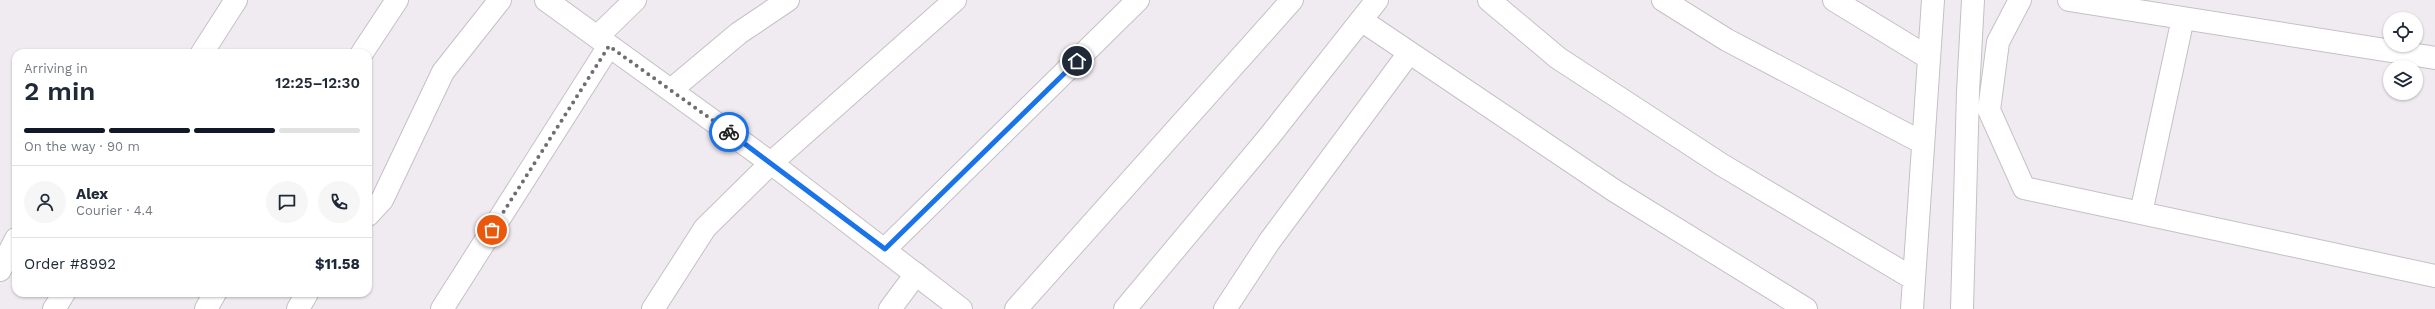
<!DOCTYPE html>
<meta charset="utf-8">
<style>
body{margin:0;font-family:"Work Sans",sans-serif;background:#f6f6f7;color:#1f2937;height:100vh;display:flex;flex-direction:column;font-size:15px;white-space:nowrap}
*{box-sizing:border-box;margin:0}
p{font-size:13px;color:#747a83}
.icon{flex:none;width:22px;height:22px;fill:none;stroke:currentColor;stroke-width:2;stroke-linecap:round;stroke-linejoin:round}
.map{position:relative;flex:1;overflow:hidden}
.details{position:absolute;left:12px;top:49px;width:360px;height:248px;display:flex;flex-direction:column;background:#fff;border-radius:12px;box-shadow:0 1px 3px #0004}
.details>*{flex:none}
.controls{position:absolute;left:2383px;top:12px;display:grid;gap:8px}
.controls a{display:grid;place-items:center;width:40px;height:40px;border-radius:50%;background:#fff;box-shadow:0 1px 3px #0004;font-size:20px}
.pin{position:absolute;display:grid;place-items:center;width:34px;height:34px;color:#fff;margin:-17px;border:2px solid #fff;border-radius:50%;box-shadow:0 1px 4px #0007}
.courier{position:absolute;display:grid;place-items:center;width:40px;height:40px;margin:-20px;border:3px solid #1a73e8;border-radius:50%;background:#fff;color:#222;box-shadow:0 1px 5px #0007}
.overview em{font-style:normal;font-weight:600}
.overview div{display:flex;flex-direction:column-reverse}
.overview{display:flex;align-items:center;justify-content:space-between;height:68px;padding:0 12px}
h1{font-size:26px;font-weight:600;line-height:30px}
.bar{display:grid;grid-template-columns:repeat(4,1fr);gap:6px 4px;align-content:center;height:48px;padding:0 12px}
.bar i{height:5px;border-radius:3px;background:#e0e1e3}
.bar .selected{background:#111827}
.bar p{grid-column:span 4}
.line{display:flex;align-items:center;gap:10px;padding:0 12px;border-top:1px solid #e0e1e3}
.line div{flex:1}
.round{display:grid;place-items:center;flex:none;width:42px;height:42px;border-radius:21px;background:#f6f6f7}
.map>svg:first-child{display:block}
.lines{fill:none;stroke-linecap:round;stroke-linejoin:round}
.minor-casing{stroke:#c5c0c5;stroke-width:24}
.tertiary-casing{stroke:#c5c0c5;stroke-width:24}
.minor{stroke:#fff;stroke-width:22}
.tertiary{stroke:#fff;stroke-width:22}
.done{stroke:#6f6d6f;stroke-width:4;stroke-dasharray:0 7.2}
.route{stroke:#1a73e8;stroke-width:5}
</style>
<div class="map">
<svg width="2435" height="309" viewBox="0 0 2435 309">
<rect width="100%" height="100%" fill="#f0ebf0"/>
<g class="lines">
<g class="minor-casing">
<path id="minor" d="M1489,0L1558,58L1722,165L1914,279
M1663,0L1727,40L1923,143
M1834,0L1929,58
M2020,0L1998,42L1989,110L2024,188L2435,276
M2069,0L2435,58
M1361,20L1615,191L1806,309
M598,36L635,0
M202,53L236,0
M362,53L397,0
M671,90L739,33L788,0
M2141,213L2183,18
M368,215L382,200L443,72L500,0
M885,249L1138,0
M0,270L16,239
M54,309L64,293
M206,309L215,293
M298,309L307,293
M442,309L609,46
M653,309L705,228L771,163L955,0
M890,309L916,274
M1016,309L1292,0
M1125,309L1268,138L1377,0
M1225,309L1269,242L1409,53
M1912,309L1933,0
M1962,309L1968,92L1973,0"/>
</g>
<g class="tertiary-casing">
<path id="tertiary" d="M546,0L771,163L961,309"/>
</g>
<use href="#minor" class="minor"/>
<use href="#tertiary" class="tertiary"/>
</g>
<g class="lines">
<path class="done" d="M492,230L609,46L729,132"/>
<path class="route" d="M729,132L885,249L1077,61"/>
</g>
</svg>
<div class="controls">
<a><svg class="icon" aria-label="locate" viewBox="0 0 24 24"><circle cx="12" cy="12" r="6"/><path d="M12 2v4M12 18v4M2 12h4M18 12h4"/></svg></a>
<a><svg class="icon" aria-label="layers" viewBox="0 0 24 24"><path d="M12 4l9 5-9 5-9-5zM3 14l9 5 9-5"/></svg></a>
</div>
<div class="pin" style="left:492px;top:230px;background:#ea580c"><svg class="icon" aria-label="bag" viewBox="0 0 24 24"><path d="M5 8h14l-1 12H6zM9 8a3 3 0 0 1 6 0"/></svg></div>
<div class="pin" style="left:1077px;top:61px;background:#1f2937"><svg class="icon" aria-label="home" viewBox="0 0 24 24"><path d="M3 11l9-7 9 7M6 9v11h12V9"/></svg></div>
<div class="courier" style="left:729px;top:132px"><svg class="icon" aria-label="bike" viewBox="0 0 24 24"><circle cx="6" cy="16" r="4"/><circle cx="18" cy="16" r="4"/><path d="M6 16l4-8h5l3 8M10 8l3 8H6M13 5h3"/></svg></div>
<section class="details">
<div class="overview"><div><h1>2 min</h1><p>Arriving in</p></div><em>12:25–12:30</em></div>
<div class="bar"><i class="selected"></i><i class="selected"></i><i class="selected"></i><i></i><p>On the way · 90 m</p></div>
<div class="line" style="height:72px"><a class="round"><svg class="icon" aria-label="person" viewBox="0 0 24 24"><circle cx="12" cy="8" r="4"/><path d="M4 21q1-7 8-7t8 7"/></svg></a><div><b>Alex</b><p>Courier · 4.4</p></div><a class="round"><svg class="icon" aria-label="chat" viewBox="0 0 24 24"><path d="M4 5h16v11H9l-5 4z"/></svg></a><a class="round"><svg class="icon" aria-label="phone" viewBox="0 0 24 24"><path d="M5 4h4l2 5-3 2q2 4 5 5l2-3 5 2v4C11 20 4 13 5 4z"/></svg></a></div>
<div class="line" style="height:52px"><div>Order #8992</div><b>$11.58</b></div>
</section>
</div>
